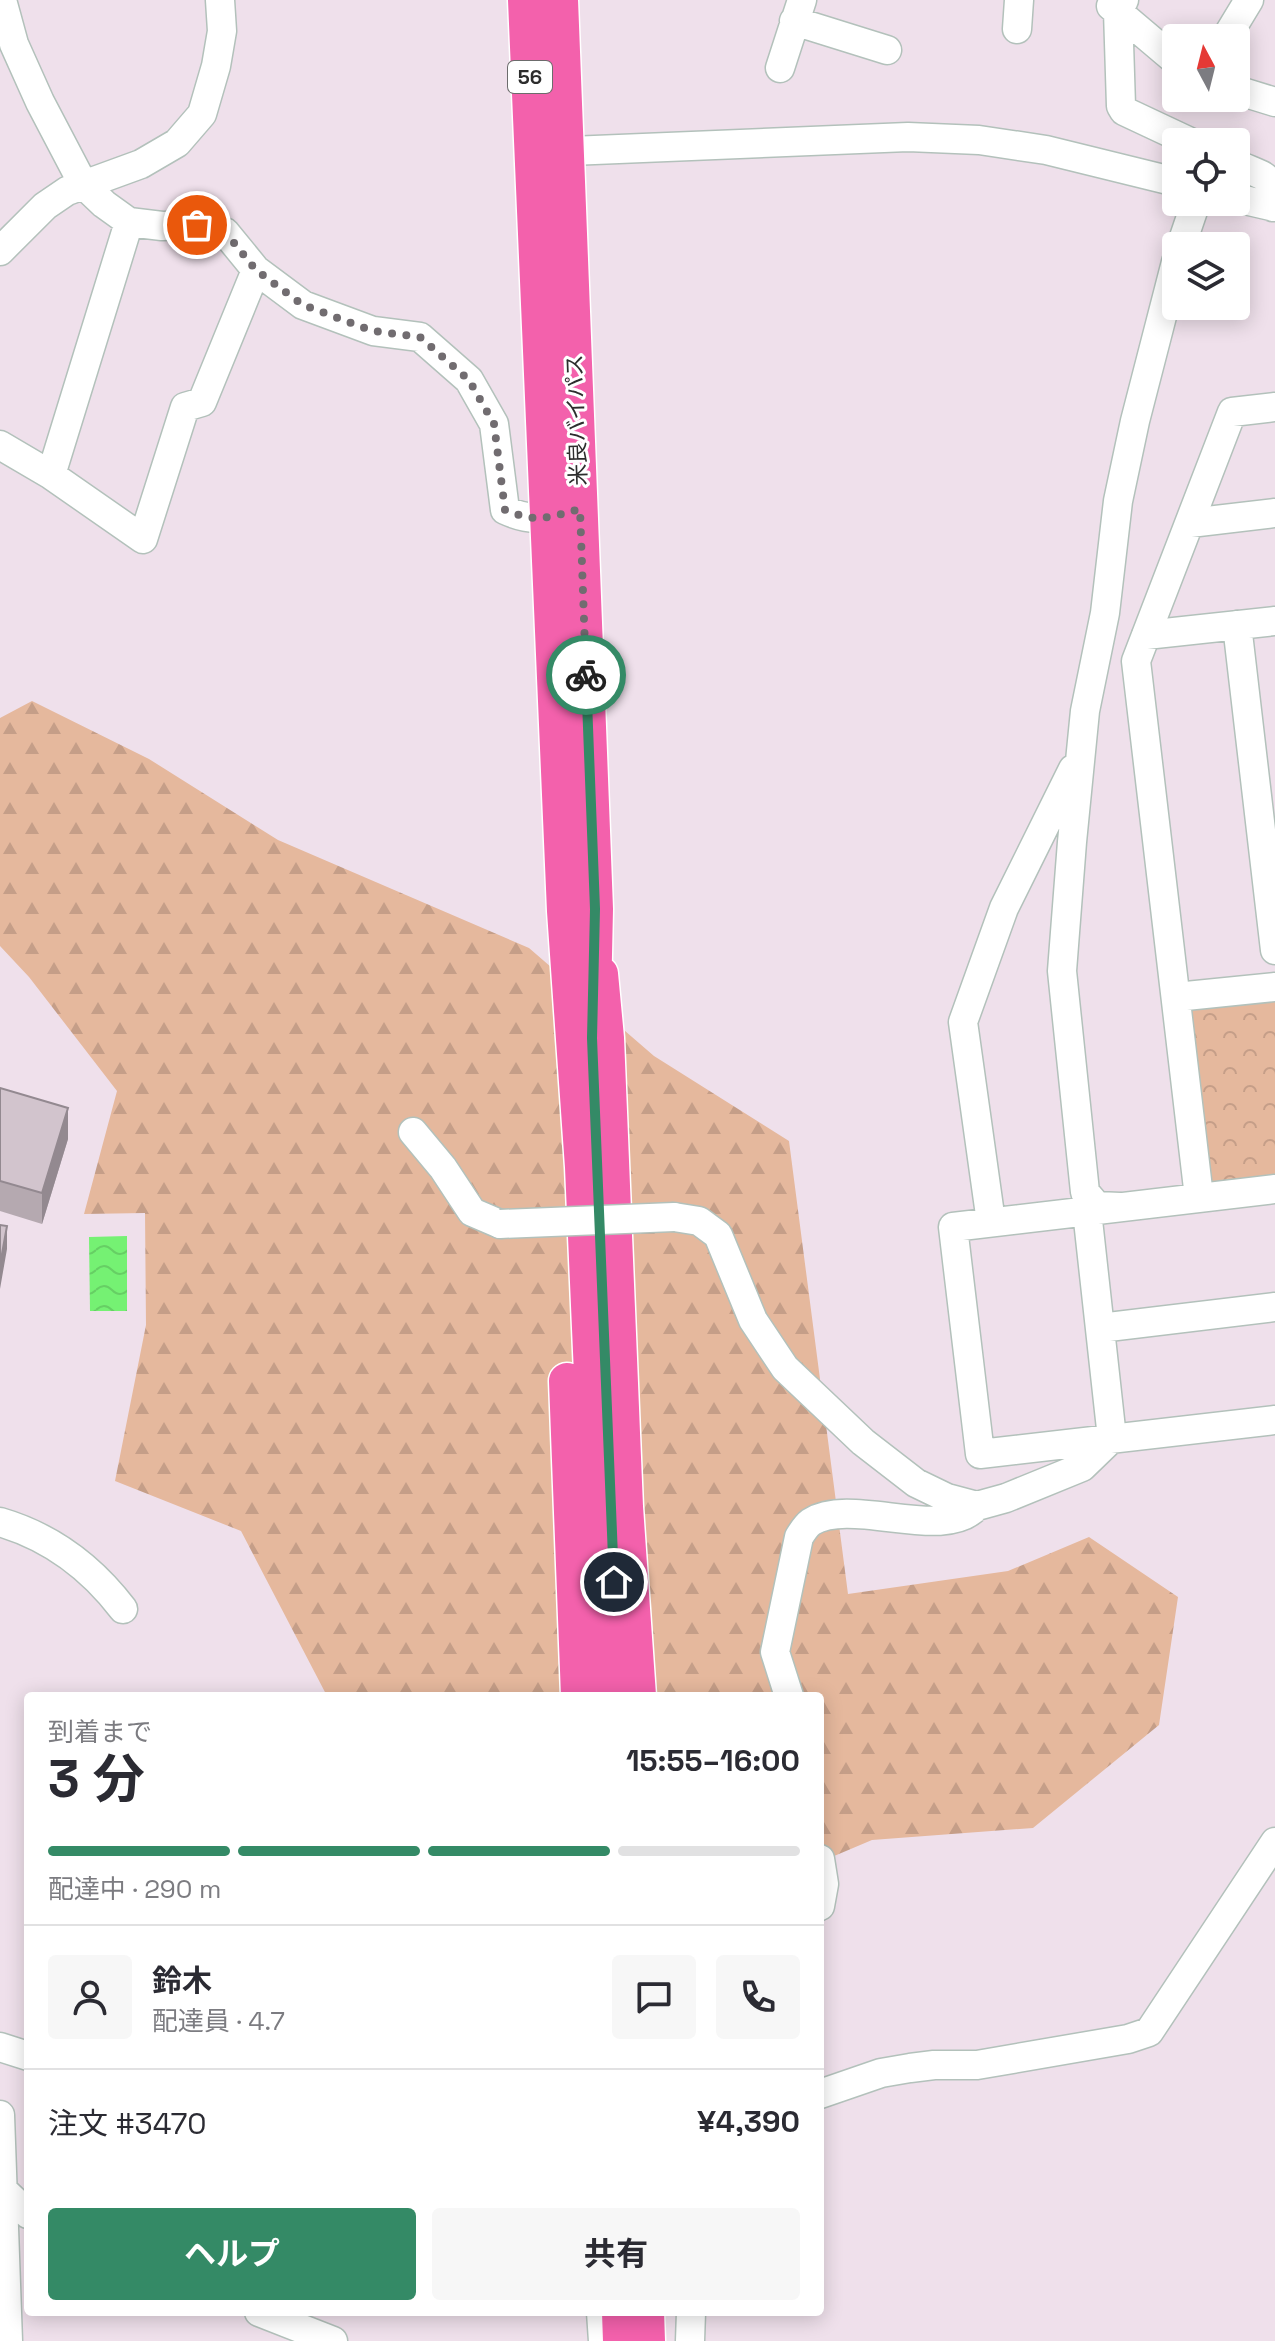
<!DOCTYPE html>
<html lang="ja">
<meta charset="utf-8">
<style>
body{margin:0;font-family:"Space Grotesk","Noto Sans JP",sans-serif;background:#f7f7f7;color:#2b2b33;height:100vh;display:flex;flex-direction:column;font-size:30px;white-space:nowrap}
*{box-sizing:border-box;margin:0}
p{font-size:26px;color:#7c7c81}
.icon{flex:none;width:44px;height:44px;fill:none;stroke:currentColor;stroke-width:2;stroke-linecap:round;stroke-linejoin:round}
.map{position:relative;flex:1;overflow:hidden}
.drawer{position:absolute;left:24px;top:1692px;width:800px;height:624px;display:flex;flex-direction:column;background:#fff;border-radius:8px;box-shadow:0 4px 20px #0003}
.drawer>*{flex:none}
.needle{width:52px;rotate:353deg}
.fabs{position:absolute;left:1162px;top:24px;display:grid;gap:16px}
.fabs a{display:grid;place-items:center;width:88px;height:88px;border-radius:8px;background:#fff;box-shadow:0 4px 20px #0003;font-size:40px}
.pin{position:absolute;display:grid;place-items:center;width:68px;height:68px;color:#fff;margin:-34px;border:4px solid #fff;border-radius:50%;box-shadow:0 2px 8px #0007}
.courier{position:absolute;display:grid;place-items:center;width:80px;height:80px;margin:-40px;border:6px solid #348a66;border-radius:50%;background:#fff;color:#222;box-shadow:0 2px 10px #0007}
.summary em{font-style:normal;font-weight:700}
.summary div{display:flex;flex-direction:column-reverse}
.summary{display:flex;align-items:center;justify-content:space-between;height:136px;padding:0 24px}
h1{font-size:52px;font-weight:700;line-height:60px}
.bar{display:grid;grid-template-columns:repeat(4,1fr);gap:12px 8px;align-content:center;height:96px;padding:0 24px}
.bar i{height:10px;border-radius:6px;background:#e1e1e2}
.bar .on{background:#348a66}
.bar p{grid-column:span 4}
.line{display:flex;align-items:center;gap:20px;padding:0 24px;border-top:2px solid #e1e1e2}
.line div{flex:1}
.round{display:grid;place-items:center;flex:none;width:84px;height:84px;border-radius:8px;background:#f7f7f7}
.action{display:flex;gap:16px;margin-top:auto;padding:16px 24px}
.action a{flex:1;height:92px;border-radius:8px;background:#348a66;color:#fff;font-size:32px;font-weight:700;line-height:92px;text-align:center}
.action a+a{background:#f7f7f7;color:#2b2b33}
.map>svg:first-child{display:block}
.forest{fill:url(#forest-firs)}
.park{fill:url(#park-crowns)}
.water{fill:url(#water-waves)}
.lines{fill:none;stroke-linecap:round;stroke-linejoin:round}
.minor-casing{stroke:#b3c1bb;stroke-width:31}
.major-casing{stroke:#fff;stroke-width:39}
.minor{stroke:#fff;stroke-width:28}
.major{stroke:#f361ac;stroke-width:36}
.minor-bridge-casing{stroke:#b3c1bb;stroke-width:31;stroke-linecap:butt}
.minor-bridge{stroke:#fff;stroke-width:28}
.wall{fill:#b5a9b0}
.shaded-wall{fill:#938990}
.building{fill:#d2c4cd;stroke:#938990;stroke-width:2}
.done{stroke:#716c70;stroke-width:8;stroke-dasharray:0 14.4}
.route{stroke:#348a66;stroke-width:10}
.labels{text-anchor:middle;stroke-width:6;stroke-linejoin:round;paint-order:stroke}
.shield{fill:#fff;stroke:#6c6c6c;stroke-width:2}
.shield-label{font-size:20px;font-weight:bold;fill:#2d2d2d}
.street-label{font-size:22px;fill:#2d2d2d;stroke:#fff}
</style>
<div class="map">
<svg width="1275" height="2341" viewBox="0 0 1275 2341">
<defs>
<pattern id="forest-firs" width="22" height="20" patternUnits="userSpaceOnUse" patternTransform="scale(2)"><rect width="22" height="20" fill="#e5b89d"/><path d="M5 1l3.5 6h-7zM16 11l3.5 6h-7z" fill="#c59e88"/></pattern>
<pattern id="park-crowns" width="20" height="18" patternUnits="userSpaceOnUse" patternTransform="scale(2)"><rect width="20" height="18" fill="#e5b89d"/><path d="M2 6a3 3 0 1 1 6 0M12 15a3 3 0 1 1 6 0" fill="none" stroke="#c59e88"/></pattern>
<pattern id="water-waves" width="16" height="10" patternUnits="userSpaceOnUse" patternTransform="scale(2)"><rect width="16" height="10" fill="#75f173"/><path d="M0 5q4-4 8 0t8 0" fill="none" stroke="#66cf64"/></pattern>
</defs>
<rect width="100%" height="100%" fill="#efe0eb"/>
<path class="forest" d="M32,701L149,759L278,840L529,948L654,1056L789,1141L848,1594L1008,1571L1089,1537L1178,1597L1159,1725L1033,1828L872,1840L820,1862V1696H327L241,1531L115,1481L146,1325L145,1213L84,1214L117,1091L29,977L0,946V718Z"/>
<path class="park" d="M1275,996V1175L1214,1182L1205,1175L1187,1016L1197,1004Z"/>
<path class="water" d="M127,1236V1311H90L89,1237Z"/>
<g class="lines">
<g class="minor-casing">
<path id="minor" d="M2,0L14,44L40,102L83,184L104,204L129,222L162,226L197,225L225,232L256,270L303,305L373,331L420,337L469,380L494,424L505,510C529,521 542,519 567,512
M1124,0L1118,11L1121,106L1124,111L1190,142
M1111,6L1176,61
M794,21L887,50
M1017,29L1019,0
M1226,38L1249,0
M780,68L802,0
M1236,90L1275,102
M546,152L908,137L979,140L1046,150L1176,182
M1236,164C1264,177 1274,173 1273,207
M1236,198L1275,207
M1181,246L1196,202
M0,251L45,206L67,191L141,164L177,143L202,114L216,66L222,31L220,0
M0,445L51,475L143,539L185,407L202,402L256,270
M51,475L129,222
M1190,523L1275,513
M1237,625L1275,950
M1146,635L1275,621
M1176,997L1275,987
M413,1132L443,1168L472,1212L500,1224
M1275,1189L953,1227L980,1454L1275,1420
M1199,1197L1136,661L1232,412L1275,407
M1120,1207L1097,1206L1085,1192L1062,971L1072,842L1085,711L1105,613L1118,501L1135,421L1176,262
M674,1217L699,1221L718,1235L753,1320L785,1368L863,1442L916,1483L947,1498L977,1506L1006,1498L1082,1467L1112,1438L1087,1211
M991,1222L963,1022L1004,908L1073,769
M1100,1328L1275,1307
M0,1522C51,1537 91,1567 123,1609
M789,1696L775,1652L799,1537C802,1532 807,1525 811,1522C852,1496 944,1543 977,1506
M820,1859L824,1884L820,1906
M0,2047L28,2056
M820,2094L881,2073L910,2068L934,2065H977L1128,2039L1149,2032L1275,1842
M0,2115L8,2341
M3,2190L28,2214
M259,2312L333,2341
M601,2312L603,2341
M690,2341L691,2312"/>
</g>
<g class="major-casing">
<path id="major" d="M526,0L565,911L583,1167L606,1696
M560,0L595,909L593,999
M600,974L606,1038L625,1507L638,1696
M567,1381L579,1696
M620,2312L621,2341
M646,2312L647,2341"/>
</g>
<use href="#minor" class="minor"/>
<use href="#major" class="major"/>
<g class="minor-bridge-casing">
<path id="minor-bridge" d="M500,1224L674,1217"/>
</g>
<use href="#minor-bridge" class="minor-bridge"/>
</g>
<path class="wall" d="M0,1088L68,1139L42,1224L0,1211Z"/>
<path class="shaded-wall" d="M68,1108V1139L42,1224V1193Z
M7,1226V1249L0,1289V1265Z"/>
<path class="building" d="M0,1088L68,1108L42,1193L0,1181Z
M0,1225L7,1226L0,1265Z"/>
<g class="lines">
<path class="done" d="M197,225L225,232L256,270L303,305L373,331L420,337L469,380L494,424L505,510C536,523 548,518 580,509L586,675"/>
<path class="route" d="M586,675L595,909L592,1038L614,1582"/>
</g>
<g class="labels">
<rect class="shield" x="508" y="61" width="44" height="32" rx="6"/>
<g class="shield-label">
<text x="530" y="84">56</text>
</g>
<g class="street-label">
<text transform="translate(576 420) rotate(-92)" y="8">米良バイパス</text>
</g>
</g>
</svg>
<div class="fabs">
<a><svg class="needle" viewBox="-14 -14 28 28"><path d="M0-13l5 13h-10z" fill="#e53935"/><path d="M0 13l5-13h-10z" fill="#7c7c81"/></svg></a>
<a><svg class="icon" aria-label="locate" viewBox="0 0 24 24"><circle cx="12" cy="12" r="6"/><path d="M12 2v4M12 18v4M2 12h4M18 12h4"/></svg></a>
<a><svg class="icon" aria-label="layers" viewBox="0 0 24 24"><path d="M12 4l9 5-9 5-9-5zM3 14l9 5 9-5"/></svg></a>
</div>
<div class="pin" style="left:197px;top:225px;background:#ea580c"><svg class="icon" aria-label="bag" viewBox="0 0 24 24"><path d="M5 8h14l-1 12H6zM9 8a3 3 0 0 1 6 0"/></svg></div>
<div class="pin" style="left:614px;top:1582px;background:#1f2937"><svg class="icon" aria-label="home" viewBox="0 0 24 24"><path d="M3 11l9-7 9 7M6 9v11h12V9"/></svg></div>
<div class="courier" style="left:586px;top:675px"><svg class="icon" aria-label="bike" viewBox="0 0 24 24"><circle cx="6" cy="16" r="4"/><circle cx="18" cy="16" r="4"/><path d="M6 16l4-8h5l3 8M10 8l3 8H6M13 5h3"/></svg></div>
<section class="drawer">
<div class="summary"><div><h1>3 分</h1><p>到着まで</p></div><em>15:55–16:00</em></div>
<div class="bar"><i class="on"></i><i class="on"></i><i class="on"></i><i></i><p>配達中 · 290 m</p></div>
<div class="line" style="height:144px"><a class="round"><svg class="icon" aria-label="person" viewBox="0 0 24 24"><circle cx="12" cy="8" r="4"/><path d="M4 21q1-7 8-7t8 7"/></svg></a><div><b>鈴木</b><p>配達員 · 4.7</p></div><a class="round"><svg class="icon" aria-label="chat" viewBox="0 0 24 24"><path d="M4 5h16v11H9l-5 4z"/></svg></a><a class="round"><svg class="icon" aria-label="phone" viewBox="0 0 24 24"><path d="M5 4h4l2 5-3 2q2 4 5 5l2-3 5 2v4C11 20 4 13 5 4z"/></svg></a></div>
<div class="line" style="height:104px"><div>注文 #3470</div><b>¥4,390</b></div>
<div class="action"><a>ヘルプ</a><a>共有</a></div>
</section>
</div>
